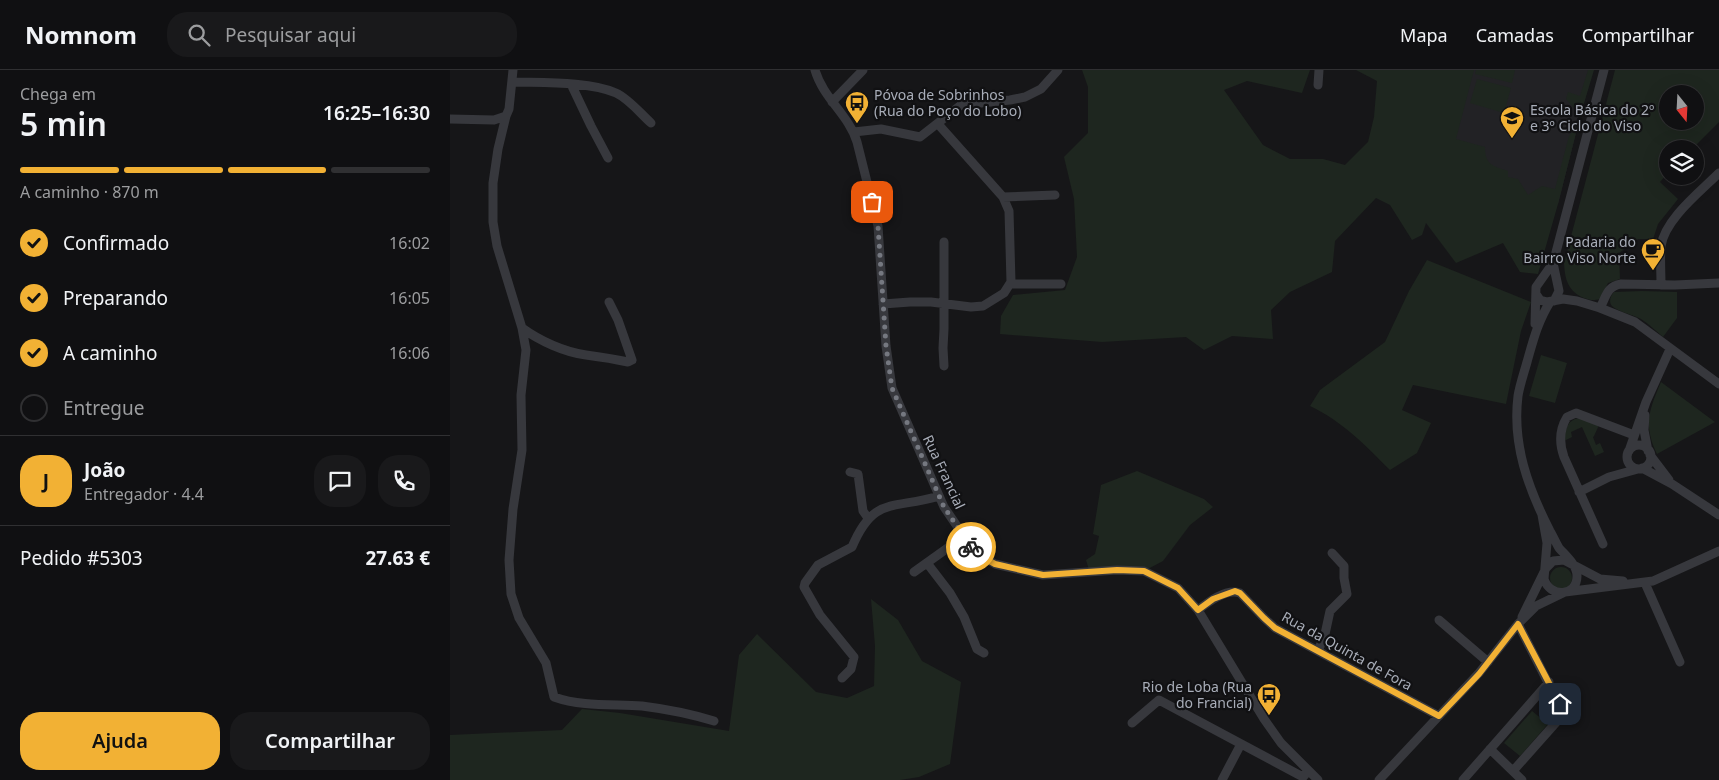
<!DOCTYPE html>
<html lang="pt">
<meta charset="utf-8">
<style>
body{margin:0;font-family:"Noto Sans",sans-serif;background:#19191b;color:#f1f3f6;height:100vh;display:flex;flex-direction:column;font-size:19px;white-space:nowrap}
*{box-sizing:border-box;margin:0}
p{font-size:16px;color:#9c9d9f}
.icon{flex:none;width:28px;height:28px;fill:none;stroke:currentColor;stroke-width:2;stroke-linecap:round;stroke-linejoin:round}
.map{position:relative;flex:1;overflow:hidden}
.sheet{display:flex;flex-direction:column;background:#101012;width:450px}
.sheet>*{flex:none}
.needle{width:32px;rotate:162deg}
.controls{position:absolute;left:1209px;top:15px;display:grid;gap:10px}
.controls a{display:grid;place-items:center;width:45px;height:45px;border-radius:50%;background:#101012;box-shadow:0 5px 20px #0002,0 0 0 1px #303032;font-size:25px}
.pin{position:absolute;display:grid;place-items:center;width:42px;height:42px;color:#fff;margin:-21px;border-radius:10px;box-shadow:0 2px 8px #0006}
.courier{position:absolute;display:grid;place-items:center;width:50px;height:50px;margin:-25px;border:4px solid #f2b134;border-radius:50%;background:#fff;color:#222;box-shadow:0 1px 6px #0007}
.headline em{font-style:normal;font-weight:600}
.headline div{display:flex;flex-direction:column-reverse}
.headline{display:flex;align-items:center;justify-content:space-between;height:85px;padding:0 20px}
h1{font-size:32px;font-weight:600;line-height:38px}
.bar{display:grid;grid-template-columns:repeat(4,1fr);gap:8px 5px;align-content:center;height:60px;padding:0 20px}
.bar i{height:6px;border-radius:4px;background:#303032}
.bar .current{background:#f2b134}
.bar p{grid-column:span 4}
.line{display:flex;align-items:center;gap:12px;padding:0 20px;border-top:1px solid #303032}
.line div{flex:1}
.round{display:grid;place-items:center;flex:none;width:52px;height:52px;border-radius:20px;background:#19191b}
ol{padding:0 20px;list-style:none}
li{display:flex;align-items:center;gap:15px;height:55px}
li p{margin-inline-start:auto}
li .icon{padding:5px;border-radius:50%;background:#f2b134;color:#111;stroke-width:4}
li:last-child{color:#9c9d9f}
li i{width:28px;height:28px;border:2px solid #303032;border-radius:50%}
.action{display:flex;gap:10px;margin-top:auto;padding:10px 20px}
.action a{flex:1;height:58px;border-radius:20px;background:#f2b134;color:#111;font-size:20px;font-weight:600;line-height:58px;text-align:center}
.action a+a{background:#19191b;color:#f1f3f6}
header{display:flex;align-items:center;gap:30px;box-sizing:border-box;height:70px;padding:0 25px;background:#101012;border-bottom:1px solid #303032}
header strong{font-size:24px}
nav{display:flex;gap:28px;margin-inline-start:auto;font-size:18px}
.search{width:350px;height:45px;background:#19191b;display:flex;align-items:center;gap:12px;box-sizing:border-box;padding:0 18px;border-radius:20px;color:#9c9d9f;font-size:19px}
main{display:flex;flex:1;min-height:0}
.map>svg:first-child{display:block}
.built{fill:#222225}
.green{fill:#1e261f;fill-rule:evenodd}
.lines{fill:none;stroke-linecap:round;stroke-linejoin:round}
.minor{stroke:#37383d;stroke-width:9}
.done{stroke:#757880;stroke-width:5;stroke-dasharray:0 9}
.route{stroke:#f2b134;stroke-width:6}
.labels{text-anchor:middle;stroke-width:4.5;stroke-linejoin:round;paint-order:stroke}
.poi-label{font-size:14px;fill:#a8adb8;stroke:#111113;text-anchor:start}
.street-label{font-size:14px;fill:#a8adb8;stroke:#111113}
</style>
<header>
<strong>Nomnom</strong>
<div class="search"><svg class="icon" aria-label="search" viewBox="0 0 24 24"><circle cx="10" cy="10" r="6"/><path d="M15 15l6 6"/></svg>Pesquisar aqui</div>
<nav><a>Mapa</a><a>Camadas</a><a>Compartilhar</a></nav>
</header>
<main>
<section class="sheet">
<div class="headline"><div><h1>5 min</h1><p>Chega em</p></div><em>16:25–16:30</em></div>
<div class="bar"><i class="current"></i><i class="current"></i><i class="current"></i><i></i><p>A caminho · 870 m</p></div>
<ol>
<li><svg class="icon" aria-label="check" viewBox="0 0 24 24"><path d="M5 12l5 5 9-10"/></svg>Confirmado<p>16:02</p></li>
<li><svg class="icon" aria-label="check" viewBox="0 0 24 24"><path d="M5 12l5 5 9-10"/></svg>Preparando<p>16:05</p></li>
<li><svg class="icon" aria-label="check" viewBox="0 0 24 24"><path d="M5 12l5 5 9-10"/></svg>A caminho<p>16:06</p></li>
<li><i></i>Entregue</li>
</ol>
<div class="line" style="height:90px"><b class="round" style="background:#f2b134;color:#111">J</b><div><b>João</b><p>Entregador · 4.4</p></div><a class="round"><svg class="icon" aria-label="chat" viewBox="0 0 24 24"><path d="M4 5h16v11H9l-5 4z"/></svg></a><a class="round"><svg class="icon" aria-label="phone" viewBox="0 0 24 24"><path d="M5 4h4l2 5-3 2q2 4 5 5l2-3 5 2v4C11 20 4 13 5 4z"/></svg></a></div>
<div class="line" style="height:65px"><div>Pedido #5303</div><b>27.63 €</b></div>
<div class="action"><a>Ajuda</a><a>Compartilhar</a></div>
</section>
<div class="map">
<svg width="1269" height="710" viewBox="0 0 1269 710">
<rect width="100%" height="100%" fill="#161618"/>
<path class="built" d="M1015,0H1143L1130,47H1128L1126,53L1128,55L1108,134L1068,126L1030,101L997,77Z"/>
<path class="green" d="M632,0H860L852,23L797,11L774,20L813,75L840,89H873L895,95L918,72L924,47L927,11L906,0H1024L1006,69L1035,77C1035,95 1043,96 1058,101V107L1068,109L1078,125L1092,116L1105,119L1119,66L1128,55L1108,134L1088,204L1070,202L1053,173L1006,193L976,153L972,165L962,170L940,135L926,128L885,171L882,202L840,222L821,240L823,269L782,266L754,280L736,267L652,272L550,264L551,246L563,225L615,220L627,187L624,129L614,87L638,63V17Z
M1026,0H1065L1062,13L1025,4Z
M1138,0H1144L1132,40L1123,37L1116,29L1118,22L1130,26Z
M1165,0H1269V52L1242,79H1218L1217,104L1210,112L1228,129L1208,154L1203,169H1188L1169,183L1170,209L1158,213L1150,229C1143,231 1140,230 1134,228C1118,221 1115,210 1114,193ZM1218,24H1245V51H1218Z
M1027,9L1061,18L1054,43L1020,33Z
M977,190L1081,232L1071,261L1056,334L963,315L952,340L981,353L967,383L940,400C914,374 893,352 860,336L870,320L935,272L959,221Z
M1192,221L1227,222V248L1213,267C1206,261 1199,254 1191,249C1184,245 1166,241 1162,236C1158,231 1161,225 1164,222Z
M1091,285L1117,293L1105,333L1079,326Z
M1211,312L1265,352L1207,384C1193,355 1199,340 1211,312Z
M1129,348L1149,355L1144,366L1143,367L1146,375L1150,373L1154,382L1145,386L1132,357L1121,362L1122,367L1114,371C1115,360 1117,350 1129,348Z
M687,401L754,429L763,437L740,455L713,491L694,501L640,503L636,490L645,484L649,466L643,464L651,415Z
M1100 508a11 11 0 1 1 22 0a11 11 0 1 1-22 0Z
M421,529L448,550L472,591L511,612L500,694L469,707L450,710H0V665L112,660L132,639L170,643L279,661L289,585L307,564L366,622L397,628L424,616L425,576Z
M1082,641L1098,654L1070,686L1054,673Z"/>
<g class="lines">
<path class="minor" d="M365,0C373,28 399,45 407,72L428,156L436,276L442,318L494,437L524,481L545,494L593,505L667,500L694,501L728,518L748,540L814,649L831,673L868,710
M62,12C91,13 140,11 166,23C179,29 190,43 201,53
M121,14L141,56L158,88
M868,15L869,0
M382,32L413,0
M56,46L48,79L43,113V152L47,176L72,258L76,280L71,325L72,380L63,439L59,490L61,524L69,548L96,593L104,627C132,637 163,634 192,636C216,639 241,644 264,651
M0,49L44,50L56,46L59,39L63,0
M404,62L431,59L470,67L511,35L560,30L575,27L591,19L608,0
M553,127L605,125
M494,172V259L493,278L494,296
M1103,193L1109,221L1104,231
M560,214H611
M1211,215C1211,202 1210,189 1211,176C1215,149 1250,122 1269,103
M1086,224L1090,230L1097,232L1113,229L1127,231L1150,238L1185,252L1269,314
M433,234L460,232H481L521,237L533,236L554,223L561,212L559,141L553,127L488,54
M1150,238C1156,227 1157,216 1171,214L1225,215L1269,213
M1085,254L1086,217L1103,193L1105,186L1154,0
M72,258C90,271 114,282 136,285C151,287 164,289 178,292L182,290L168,250L159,232
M1195,345L1194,360L1198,381
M1177 387a12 12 0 1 1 24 0a12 12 0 1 1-24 0Z
M1179,381L1196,332L1220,279
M1200,385L1219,410
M1192,398L1222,414L1269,445
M400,402L408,404L413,441L418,448
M1129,422L1159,407L1188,399
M1092,445L1097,473L1094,509C1100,528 1127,527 1127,506C1127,495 1116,486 1109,478C1106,473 1103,466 1100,461C1078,418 1062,374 1068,326C1070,314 1074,303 1077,292C1083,271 1088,251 1100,232
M1153,474L1114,387C1109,373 1109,360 1117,347L1126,343L1184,365
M477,493L500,523L514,547L527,579L534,583
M464,502L513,467
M1195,513L1230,592
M748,540C758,532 776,518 790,523L814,548L825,558L989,646
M1072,547L1096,498L1103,491L1114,490L1150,509L1173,511
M989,550L1038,592
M868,581L875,564L880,541L897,524L894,508V496L882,483
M392,608L401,599L404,587L370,545L354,517L355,513L368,495L402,477C424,425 443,440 489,426
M682,653L709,630L853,707L858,701
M1040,679L1072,710
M1063,701L1110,648L1113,642L1068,554
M772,710L791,674
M929,710L1029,603L1068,554L1086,536L1115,522L1203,511L1269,481
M1013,710L1099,612"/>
</g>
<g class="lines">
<path class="done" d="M422,132L428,156L436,276L442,318L494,437L521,477"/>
<path class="route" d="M521,477L530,486L545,494L593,505L667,500L694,501L728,518L748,540L763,529L785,521L790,523L814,548L825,558L989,646L1029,604L1068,554L1110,634"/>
</g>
<defs>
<g id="bus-pin" transform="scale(1.25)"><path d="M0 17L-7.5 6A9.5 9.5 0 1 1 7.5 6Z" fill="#f2b134" stroke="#111113"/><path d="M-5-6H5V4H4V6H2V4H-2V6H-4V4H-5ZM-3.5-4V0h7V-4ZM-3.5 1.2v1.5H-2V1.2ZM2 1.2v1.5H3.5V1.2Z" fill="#111"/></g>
<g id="school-pin" transform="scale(1.25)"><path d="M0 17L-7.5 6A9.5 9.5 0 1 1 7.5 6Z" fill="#f2b134" stroke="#111113"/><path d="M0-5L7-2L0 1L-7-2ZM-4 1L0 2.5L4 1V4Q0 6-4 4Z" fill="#111"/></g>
<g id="cafe-pin" transform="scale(1.25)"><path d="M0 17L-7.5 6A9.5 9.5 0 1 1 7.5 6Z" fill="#f2b134" stroke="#111113"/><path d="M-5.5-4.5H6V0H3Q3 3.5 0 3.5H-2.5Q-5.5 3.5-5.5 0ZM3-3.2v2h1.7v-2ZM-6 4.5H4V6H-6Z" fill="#111"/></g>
</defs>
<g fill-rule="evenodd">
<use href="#bus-pin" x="407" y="33"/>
<use href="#school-pin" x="1062" y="48"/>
<use href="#cafe-pin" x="1203" y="180"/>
<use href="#bus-pin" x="819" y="625"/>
</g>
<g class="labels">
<g class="poi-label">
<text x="424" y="30">Póvoa de Sobrinhos<tspan x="424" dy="16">(Rua do Poço do Lobo)</tspan></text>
<text x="1080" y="45">Escola Básica do 2º<tspan x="1080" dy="16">e 3º Ciclo do Viso</tspan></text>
<text x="1186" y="177" text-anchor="end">Padaria do<tspan x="1186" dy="16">Bairro Viso Norte</tspan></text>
<text x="802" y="622" text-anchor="end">Rio de Loba (Rua<tspan x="802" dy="16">do Francial)</tspan></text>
</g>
<g class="street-label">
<text transform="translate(494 402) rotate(65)" y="5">Rua Francial</text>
<text transform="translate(897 581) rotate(29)" y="5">Rua da Quinta de Fora</text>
</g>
</g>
</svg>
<div class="controls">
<a><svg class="needle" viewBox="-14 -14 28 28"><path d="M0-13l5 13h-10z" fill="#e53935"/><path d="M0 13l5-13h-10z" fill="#9c9d9f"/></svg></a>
<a><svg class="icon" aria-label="layers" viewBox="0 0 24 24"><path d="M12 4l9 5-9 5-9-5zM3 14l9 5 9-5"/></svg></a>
</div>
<div class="pin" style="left:422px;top:132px;background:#ea580c"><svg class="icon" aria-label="bag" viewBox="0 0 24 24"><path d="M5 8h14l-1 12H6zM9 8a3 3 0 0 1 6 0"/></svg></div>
<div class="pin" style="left:1110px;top:634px;background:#1f2937"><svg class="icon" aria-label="home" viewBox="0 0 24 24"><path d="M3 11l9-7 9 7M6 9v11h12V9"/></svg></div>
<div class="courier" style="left:521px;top:477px"><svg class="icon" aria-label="bike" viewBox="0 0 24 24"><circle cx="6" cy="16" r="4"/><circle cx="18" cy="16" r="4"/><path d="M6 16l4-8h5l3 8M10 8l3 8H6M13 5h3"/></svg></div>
</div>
</main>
